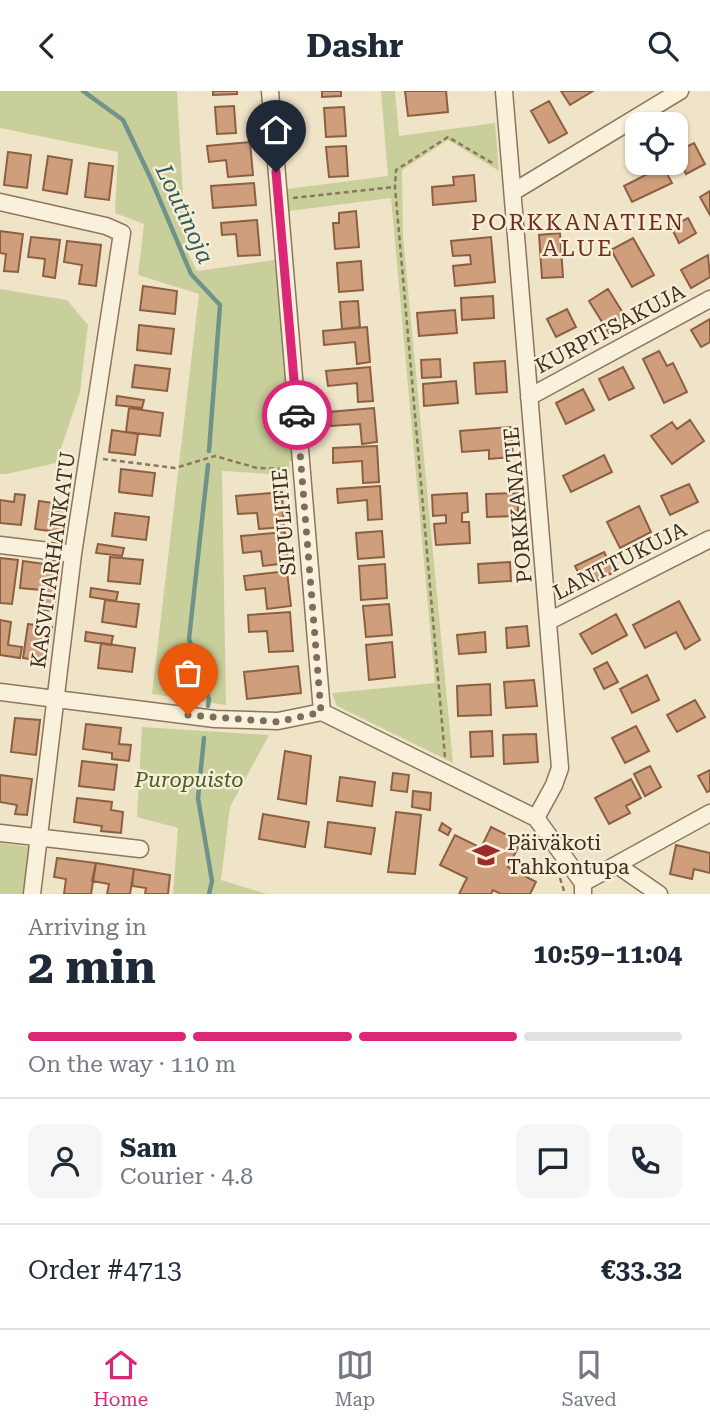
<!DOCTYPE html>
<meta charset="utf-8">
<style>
body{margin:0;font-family:"Roboto Serif",serif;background:#f6f6f7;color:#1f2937;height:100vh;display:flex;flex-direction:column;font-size:26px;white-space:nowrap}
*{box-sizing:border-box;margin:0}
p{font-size:23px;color:#747a83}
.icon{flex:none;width:38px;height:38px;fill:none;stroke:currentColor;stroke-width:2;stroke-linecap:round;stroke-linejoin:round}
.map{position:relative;height:803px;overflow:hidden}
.panel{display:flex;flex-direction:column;background:#fff;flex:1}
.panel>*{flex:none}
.buttons{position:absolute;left:625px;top:21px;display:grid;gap:14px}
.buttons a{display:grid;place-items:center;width:63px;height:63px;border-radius:14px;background:#fff;box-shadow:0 2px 5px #0004;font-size:35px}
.pin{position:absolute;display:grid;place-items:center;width:60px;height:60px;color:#fff;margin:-72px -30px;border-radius:50% 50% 50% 0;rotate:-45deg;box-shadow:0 0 7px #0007}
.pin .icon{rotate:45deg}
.courier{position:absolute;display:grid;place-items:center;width:70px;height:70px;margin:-35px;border:5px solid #db2777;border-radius:50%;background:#fff;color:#222;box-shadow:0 2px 9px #0007}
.overview em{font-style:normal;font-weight:700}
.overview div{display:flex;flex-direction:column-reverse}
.overview{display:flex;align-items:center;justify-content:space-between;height:119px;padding:0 28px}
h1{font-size:46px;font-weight:700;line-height:52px}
.bar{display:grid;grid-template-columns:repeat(4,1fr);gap:10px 7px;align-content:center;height:84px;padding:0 28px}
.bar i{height:9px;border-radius:5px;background:#e0e1e3}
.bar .active{background:#db2777}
.bar p{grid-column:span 4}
.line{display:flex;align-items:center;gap:18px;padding:0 28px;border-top:2px solid #e0e1e3}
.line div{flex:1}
.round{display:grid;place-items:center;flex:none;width:74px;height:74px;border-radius:14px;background:#f6f6f7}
header{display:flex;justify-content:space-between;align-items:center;height:91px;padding:0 28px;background:#fff;font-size:32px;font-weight:700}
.tabs{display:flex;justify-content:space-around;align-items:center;height:98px;border-top:2px solid #e0e1e3;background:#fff;font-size:19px;color:#747a83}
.tabs a{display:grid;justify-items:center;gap:4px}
.tabs .active{color:#db2777}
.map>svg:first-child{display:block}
.green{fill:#c9cf9b}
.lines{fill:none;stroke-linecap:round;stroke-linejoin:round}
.stream{stroke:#6f938a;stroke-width:4.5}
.building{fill:#cf9f7d;stroke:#8d5f41;stroke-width:2}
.minor-casing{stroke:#8d765c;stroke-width:19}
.path{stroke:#8d765c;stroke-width:2.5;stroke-dasharray:5 3.5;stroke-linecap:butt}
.minor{stroke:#faf1dc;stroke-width:16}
.done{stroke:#7c6e5b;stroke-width:7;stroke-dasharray:0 12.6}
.route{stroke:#db2777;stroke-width:9}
.labels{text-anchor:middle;stroke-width:5;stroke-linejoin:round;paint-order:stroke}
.street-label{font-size:21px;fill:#3d2e20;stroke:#f7eed8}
.park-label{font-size:21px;font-style:italic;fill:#4d5a26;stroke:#f7eed8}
.poi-label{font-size:21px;fill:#3d2e20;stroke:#f7eed8;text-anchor:start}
.water-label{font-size:23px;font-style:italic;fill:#2f5d5a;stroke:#f7eed8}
.neighbourhood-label{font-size:23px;letter-spacing:2px;fill:#6b2e1e;stroke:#f7eed8}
</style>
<header><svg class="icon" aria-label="back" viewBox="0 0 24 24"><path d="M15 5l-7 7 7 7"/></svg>Dashr<svg class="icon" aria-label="search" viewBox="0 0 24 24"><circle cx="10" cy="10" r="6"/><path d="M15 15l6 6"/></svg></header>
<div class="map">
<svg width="710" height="803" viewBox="0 0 710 803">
<rect width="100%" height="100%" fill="#f0e4c8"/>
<path class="green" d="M0,0H177L186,158L197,180L275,169V176L280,175L296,371L289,370L290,384L222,380L226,614L152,603L199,203L138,184L144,133L115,122L118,61L0,37Z
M381,0H395L399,45L495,32L499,80L448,49L402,79L403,146L453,672L337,615L332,602L435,592L391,107L289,120L287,98L388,85Z
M0,198L67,209L88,234L80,301L56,372L7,383H0Z
M142,636L269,644L230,716L221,789L267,803H173L178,737L137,726Z
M0,752L29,756L23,803H0Z"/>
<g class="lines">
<path class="stream" d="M83,0L123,29L151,88L191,183L220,214L209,360
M208,615L209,608L189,548L208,374
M204,647L198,707L212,790L209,803"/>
</g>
<path class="building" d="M213,0H237V3L213,4Z
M322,0H341V5L322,6Z
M405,0H446L448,21L408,25Z
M561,0H593L570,14Z
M549,10L567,42L549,52L531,20Z
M234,15L236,42L217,43L215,16Z
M344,16L346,45L326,46L324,17Z
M250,51L253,84L228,86L226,69L209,71L207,55Z
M694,52L705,73L686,83L676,61Z
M346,55L348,85L329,86L326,56Z
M8,61L31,64L27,97L4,94Z
M48,65L72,69L67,103L43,99Z
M89,72L113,75L109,109L85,106Z
M663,75L672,92L632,111L624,95Z
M474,84L476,110L433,114L432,96L454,94L453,86Z
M254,92L256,114L213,117L211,95Z
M710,100V124L700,106Z
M356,120L359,156L335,158L333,132H339V122Z
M688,127L696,142L679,152L671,136Z
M257,129L260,164L238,165L236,143L222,144L221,132Z
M0,140L23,143L18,181L4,180L6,163L0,162Z
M560,142L563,186L542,187L539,144Z
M31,146L60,149L55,187L43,185L45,168L28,166Z
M491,146L495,191L455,195L453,175L471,173L470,164L453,165L451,150Z
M633,147L654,184L632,196L611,159Z
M67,150L101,154L96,195L79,193L82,174L64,171Z
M708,164L710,186L691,197L681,179Z
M361,170L363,199L339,201L337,172Z
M143,195L177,200L175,223L140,219Z
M608,198L628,230L609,242L589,210Z
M493,205L494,227L462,229L461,207Z
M358,210L360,236L342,238L340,211Z
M567,218L576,236L556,246L547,228Z
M455,219L457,242L419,245L417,222Z
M710,228V251L701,256L691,239Z
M139,234L174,238L171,263L137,259Z
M367,236L370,271L357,273L355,251L324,254L323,240Z
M659,260L667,275L673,272L687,301L664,312L643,268Z
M440,268L441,286L422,287L421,269Z
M505,270L507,301L476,303L474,272Z
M135,274L170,278L167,300L132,296Z
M370,276L373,310L358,311L357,292L328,295L326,280Z
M623,276L634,297L609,309L599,288Z
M456,290L458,312L424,315L423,293Z
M583,298L594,319L566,333L556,312Z
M117,305L144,309L142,317L116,314Z
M129,317L163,322L160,345L126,341Z
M374,317L377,351L362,353L360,333L331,335L329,321Z
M690,329L704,350L672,373L651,345L672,331L677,338Z
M511,336L513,366L489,368V359L462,361L460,340Z
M112,339L138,343L135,364L109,361Z
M377,355L379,391L363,392L362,370L333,372V357Z
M604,364L612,381L571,401L563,385Z
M121,378L155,382L152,405L119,401Z
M689,393L698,411L670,424L661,405Z
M380,395L382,428L368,429L367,409L338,412L337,398Z
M282,401L284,436L259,438L257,422L238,423L236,405Z
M467,402L468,421L462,422V431H469L470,452L436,454L434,433L446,432V424L433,425L432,404Z
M518,402V425L487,426L486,403Z
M15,403L25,404L21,434L0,432V409L14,411Z
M39,410L67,414L63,442L35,438Z
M639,415L651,441L620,457L607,431Z
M115,422L149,426L146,449L112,445Z
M382,440L384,466L358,468L356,442Z
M285,441L288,472L263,475L261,460L243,462L241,445Z
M98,453L124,457L122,465L96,462Z
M604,461L614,481L585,496L575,475Z
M110,466L143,469L140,493L108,490Z
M0,467L18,469L12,513L0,512Z
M23,470L59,475L54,520L39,518L41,499L20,497Z
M510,471L511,490L479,492L478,473Z
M385,473L387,507L361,509L359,475Z
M287,480L291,515L267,518L265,497L246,499L244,485Z
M91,497L118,501L116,510L90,506Z
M105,509L139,513L136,536L102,531Z
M679,510L700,549L685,558L676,541L645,557L633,534Z
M389,513L392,544L366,546L363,515Z
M290,521L293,560L269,561L267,540L249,541L248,524Z
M616,523L627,544L592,563L580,543Z
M0,529L11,531L8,554L22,556L20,567L0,564Z
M28,533L52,536L47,571L23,567Z
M527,535L529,555L507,557L506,537Z
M86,541L113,545L111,554L85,550Z
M485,541L486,561L459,563L457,544Z
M392,551L395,586L369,589L366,554Z
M101,552L135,557L132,581L98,577Z
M607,571L618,591L604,598L594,578Z
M298,575L301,602L247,608L244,581Z
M647,584L659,609L632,622L620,598Z
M534,589L537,615L506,617L504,591Z
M490,593L491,624L458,625L457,595Z
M695,609L705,626L677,641L667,624Z
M15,627L40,629L36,664L11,661Z
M86,633L121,637L119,653L131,654L129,670L112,668V662L83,658Z
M636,635L649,660L625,672L612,647Z
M492,640L493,665L471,666L470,641Z
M536,643L538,671L504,673L503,644Z
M285,660L311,665L306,713L278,708Z
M82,670L117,674L114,699L79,695Z
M650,675L661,696L645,705L634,683Z
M710,679V700L707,701L698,685Z
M393,682L409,684L407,701L391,699Z
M0,684L32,688L27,724L15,723L17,714L0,711Z
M340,686L375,691L372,715L337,710Z
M631,688L641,707L626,715L630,722L609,733L595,707Z
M413,700L431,702L430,719L412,716Z
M77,707L112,711L111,719L123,721L121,742L101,740L102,735L74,731Z
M396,721L421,724L415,783L388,781Z
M263,723L309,731L305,756L259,748Z
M328,731L375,737L371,763L325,756Z
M442,732L451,738L448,744L439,739Z
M491,736L521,751L508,776L536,791L530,803H501L493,799L491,803H459L467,787L440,774L455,744L481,757Z
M676,754L710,762V782L694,778L692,788L670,783Z
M57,767L96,772L91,803H64L66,788L54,786Z
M96,772L134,778L130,803H107L109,793L92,790Z
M134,778L170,784L168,803H145L146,797L132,795Z"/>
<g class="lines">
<g class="minor-casing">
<path id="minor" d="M270,0L322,621L536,727L583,792V803
M504,0L560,677L554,694L536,727
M513,101L680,0
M0,111L106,135L122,142L73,463L32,803
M529,306L710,208
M0,454L73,463
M549,530L710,448
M0,601L215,628L278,630L322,621
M0,742L140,758
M617,774L659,803
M583,792L710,722"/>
</g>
<path class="path" d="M293,107L394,96
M103,368L175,377L215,365L257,377L288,378
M445,666L395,96L396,79L448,46L494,73
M560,787L565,803"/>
<use href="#minor" class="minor"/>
</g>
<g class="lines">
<path class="done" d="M188,624L278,631L321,621L297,324"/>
<path class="route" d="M276,81L297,324"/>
</g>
<defs>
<g id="school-bare" transform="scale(2.1)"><path d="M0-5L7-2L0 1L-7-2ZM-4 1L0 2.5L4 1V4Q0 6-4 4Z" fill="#9e2a2b" stroke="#f7eed8" stroke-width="2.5" paint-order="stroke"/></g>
</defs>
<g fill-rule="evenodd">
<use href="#school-bare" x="486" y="764"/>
</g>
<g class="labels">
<g class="street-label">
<text transform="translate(610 238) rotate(-28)" y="7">KURPITSAKUJA</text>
<text transform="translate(518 414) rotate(-95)" y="7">PORKKANATIE</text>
<text transform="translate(284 431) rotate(-95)" y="7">SIPULITIE</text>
<text transform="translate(53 469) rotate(-82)" y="7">KASVITARHANKATU</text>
<text transform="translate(620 470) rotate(-27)" y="7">LANTTUKUJA</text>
</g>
<g class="park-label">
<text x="189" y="696">Puropuisto</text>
</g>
<g class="poi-label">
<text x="507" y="759">Päiväkoti<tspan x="507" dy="24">Tahkontupa</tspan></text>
</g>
<g class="water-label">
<text transform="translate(185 123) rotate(65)" y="8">Loutinoja</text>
</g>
<g class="neighbourhood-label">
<text x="578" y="139">PORKKANATIEN<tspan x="578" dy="26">ALUE</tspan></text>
</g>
</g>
</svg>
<div class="buttons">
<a><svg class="icon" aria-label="locate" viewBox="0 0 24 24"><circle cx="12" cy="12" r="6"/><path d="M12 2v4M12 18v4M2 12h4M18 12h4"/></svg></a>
</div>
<div class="pin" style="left:188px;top:624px;background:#ea580c"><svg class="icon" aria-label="bag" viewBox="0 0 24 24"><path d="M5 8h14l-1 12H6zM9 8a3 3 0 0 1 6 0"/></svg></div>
<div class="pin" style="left:276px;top:81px;background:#1f2937"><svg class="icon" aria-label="home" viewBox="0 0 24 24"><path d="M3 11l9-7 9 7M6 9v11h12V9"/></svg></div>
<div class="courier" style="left:297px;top:324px"><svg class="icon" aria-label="car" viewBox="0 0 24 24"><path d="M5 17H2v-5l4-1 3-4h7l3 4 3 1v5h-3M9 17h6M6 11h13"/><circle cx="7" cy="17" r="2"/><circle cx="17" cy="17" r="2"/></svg></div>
</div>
<section class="panel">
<div class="overview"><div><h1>2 min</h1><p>Arriving in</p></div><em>10:59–11:04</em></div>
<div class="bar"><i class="active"></i><i class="active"></i><i class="active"></i><i></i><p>On the way · 110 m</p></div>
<div class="line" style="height:126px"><a class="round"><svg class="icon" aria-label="person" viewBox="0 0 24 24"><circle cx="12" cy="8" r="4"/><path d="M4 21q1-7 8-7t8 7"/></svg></a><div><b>Sam</b><p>Courier · 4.8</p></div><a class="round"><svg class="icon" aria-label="chat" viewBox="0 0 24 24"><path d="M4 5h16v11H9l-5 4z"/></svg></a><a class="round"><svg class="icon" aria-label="phone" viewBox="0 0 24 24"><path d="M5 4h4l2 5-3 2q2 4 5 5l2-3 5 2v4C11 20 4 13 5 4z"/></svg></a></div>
<div class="line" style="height:91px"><div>Order #4713</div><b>€33.32</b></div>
</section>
<nav class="tabs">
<a class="active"><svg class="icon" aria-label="home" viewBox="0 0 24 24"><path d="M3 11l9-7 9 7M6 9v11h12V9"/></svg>Home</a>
<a><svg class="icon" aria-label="map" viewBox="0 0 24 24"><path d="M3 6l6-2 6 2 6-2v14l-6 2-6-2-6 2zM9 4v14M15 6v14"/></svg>Map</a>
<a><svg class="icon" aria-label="saved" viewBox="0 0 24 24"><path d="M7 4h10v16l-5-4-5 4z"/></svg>Saved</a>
</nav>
